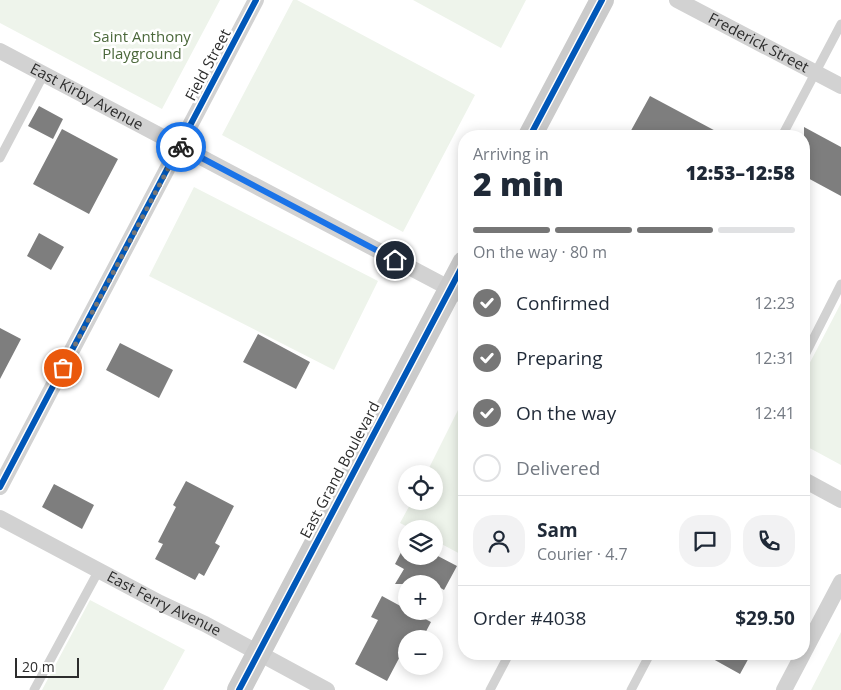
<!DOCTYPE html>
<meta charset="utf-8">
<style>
body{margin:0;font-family:"Open Sans",sans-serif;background:#f2f2f3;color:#1f2937;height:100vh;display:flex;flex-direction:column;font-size:19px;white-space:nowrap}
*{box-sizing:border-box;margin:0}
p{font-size:16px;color:#747a83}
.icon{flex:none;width:28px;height:28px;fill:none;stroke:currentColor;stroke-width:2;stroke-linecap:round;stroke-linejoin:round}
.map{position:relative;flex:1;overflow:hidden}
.details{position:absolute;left:458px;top:130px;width:352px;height:530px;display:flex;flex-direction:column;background:#fff;border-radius:20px;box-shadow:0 2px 12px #0003}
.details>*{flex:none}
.controls{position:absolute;left:398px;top:465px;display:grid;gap:10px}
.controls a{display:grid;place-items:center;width:45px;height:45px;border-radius:50%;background:#fff;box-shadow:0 2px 12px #0003;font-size:25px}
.scale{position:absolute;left:15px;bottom:12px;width:64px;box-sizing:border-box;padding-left:5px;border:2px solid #2d2d2d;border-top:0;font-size:14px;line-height:18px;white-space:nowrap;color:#2d2d2d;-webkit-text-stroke:4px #fff;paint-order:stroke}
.pin{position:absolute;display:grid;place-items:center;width:42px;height:42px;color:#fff;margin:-21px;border:2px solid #fff;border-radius:50%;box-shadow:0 1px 5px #0007}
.courier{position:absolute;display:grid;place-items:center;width:50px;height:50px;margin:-25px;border:4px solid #1a73e8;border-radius:50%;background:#fff;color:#222;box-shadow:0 1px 6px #0007}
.overview em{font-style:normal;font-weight:800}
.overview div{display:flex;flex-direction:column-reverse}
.overview{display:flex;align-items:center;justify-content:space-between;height:85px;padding:0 15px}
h1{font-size:32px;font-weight:800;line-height:38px}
.bar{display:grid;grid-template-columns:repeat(4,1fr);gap:8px 5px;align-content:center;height:60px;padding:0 15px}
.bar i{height:6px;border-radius:4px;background:#e0e1e3}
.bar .active{background:#767676}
.bar p{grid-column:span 4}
.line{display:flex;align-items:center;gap:12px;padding:0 15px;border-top:1px solid #e0e1e3}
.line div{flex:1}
.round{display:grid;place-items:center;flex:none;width:52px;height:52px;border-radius:20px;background:#f2f2f3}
ol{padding:0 15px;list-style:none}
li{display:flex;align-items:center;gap:15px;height:55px}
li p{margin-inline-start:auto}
li .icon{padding:5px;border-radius:50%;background:#767676;color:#fff;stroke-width:4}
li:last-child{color:#747a83}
li i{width:28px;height:28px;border:2px solid #e0e1e3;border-radius:50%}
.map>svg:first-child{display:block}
.green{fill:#eef4eb}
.building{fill:#7e7e7e}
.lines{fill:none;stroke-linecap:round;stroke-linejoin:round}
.service{stroke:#d2d2d2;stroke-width:9}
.minor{stroke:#d2d2d2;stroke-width:16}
.secondary{stroke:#cbcbcb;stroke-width:24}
.cycleway-casing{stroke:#fff;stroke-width:9}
.cycleway{stroke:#0057b8;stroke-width:6}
.done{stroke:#767676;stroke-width:5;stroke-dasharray:0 9}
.route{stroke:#1a73e8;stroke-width:6}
.labels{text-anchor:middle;stroke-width:5;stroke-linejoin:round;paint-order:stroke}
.park-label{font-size:15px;fill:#4b683b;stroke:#fff}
.street-label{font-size:15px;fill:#2d2d2d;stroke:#fff}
</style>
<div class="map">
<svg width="841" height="690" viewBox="0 0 841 690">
<rect width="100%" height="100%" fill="#fff"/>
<path class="green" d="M0,0H220L162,109L0,23Z
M293,0H297L475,95L403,232L222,135Z
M413,0H526L501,48Z
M194,187L378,281L334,370L149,276Z
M841,303V465L804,445V374Z
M459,408L464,410V556L434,540V529H412L400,523L412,501H434V474H426Z
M90,600L185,650L163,690H42Z
M841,632V690H810H811Z"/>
<path class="building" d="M650,96L725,136H628Z
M39,106L63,119L53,139L28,126Z
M804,127L841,147V196L804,176Z
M62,129L118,159L89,214L33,184Z
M39,233L64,247L51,270L27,256Z
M0,328L21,339L0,379Z
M258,334L310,362L296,389L243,362Z
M120,343L173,370L159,398L106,370Z
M186,481L234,506L215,543L220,546L204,576L199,573L195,580L155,559L163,544L158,542L176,507L173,505Z
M54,484L94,505L82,529L42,507Z
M406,543V556H434V554L457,566L444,590L434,584H395L404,569L395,564Z
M382,596L406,609V611H410L431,622L422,639H406V645L387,681L355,664L378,620L371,617Z
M704,654H751L740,674Z"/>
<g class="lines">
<path class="service" d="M782,136L841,24
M0,158L44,74
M804,357L841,284
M34,690L99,570
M490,690L509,654
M631,690L650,654"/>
<g class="minor">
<path id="s1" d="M677,0L841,86"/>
<path id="s2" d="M0,51L464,296"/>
<path d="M804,480L841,500"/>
<path d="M0,487L256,0"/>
<path id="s3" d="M0,518L160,603L205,624L327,690"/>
<path d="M804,652L841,582"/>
<path d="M784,690L803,654"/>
</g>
<path class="secondary" d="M530,136L602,0
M239,690L464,263"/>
<g class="cycleway-casing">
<path id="cycleway" d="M530,136L602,0
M0,487L256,0
M239,690L464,263"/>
</g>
<use href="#cycleway" class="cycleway"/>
</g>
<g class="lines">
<path class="done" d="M63,368L180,146L181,147"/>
<path class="route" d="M181,147L395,260"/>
</g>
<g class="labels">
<g class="park-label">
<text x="142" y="42">Saint Anthony<tspan x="142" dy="17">Playground</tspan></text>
</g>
<g class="street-label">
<text dy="5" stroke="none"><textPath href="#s1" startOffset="92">Frederick Street</textPath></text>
<text transform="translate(208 65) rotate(-62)" y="5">Field Street</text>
<text dy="5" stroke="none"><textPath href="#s2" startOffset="98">East Kirby Avenue</textPath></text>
<text transform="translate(340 470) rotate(-62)" y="5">East Grand Boulevard</text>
<text dy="5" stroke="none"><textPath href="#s3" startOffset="185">East Ferry Avenue</textPath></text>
</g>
</g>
</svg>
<div class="controls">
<a><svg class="icon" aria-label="locate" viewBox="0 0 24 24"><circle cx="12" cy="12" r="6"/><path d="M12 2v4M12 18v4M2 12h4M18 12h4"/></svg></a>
<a><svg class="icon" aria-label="layers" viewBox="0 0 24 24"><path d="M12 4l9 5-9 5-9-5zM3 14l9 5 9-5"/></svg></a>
<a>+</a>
<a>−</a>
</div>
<div class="scale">20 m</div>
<div class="pin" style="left:63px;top:368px;background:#ea580c"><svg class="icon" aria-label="bag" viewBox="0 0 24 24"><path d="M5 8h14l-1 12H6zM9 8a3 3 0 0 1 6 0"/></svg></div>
<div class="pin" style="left:395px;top:260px;background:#1f2937"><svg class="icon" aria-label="home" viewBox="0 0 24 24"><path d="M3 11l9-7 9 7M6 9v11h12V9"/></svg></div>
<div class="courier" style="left:181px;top:147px"><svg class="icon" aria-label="bike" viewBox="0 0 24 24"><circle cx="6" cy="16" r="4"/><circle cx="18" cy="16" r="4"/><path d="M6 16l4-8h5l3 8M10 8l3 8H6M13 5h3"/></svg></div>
<section class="details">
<div class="overview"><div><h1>2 min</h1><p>Arriving in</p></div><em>12:53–12:58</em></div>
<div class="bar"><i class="active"></i><i class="active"></i><i class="active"></i><i></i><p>On the way · 80 m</p></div>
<ol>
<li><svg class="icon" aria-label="check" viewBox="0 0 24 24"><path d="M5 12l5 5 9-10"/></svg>Confirmed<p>12:23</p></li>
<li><svg class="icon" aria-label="check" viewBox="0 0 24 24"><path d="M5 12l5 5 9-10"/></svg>Preparing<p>12:31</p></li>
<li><svg class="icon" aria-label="check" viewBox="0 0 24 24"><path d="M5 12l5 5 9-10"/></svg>On the way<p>12:41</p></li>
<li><i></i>Delivered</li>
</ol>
<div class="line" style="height:90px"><a class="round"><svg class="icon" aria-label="person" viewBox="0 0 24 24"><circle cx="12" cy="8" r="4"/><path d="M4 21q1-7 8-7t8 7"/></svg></a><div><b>Sam</b><p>Courier · 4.7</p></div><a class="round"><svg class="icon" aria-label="chat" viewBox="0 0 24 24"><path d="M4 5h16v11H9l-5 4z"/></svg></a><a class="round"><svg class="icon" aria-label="phone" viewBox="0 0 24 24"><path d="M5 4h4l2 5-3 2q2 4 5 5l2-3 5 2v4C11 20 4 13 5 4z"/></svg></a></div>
<div class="line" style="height:65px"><div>Order #4038</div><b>$29.50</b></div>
</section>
</div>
